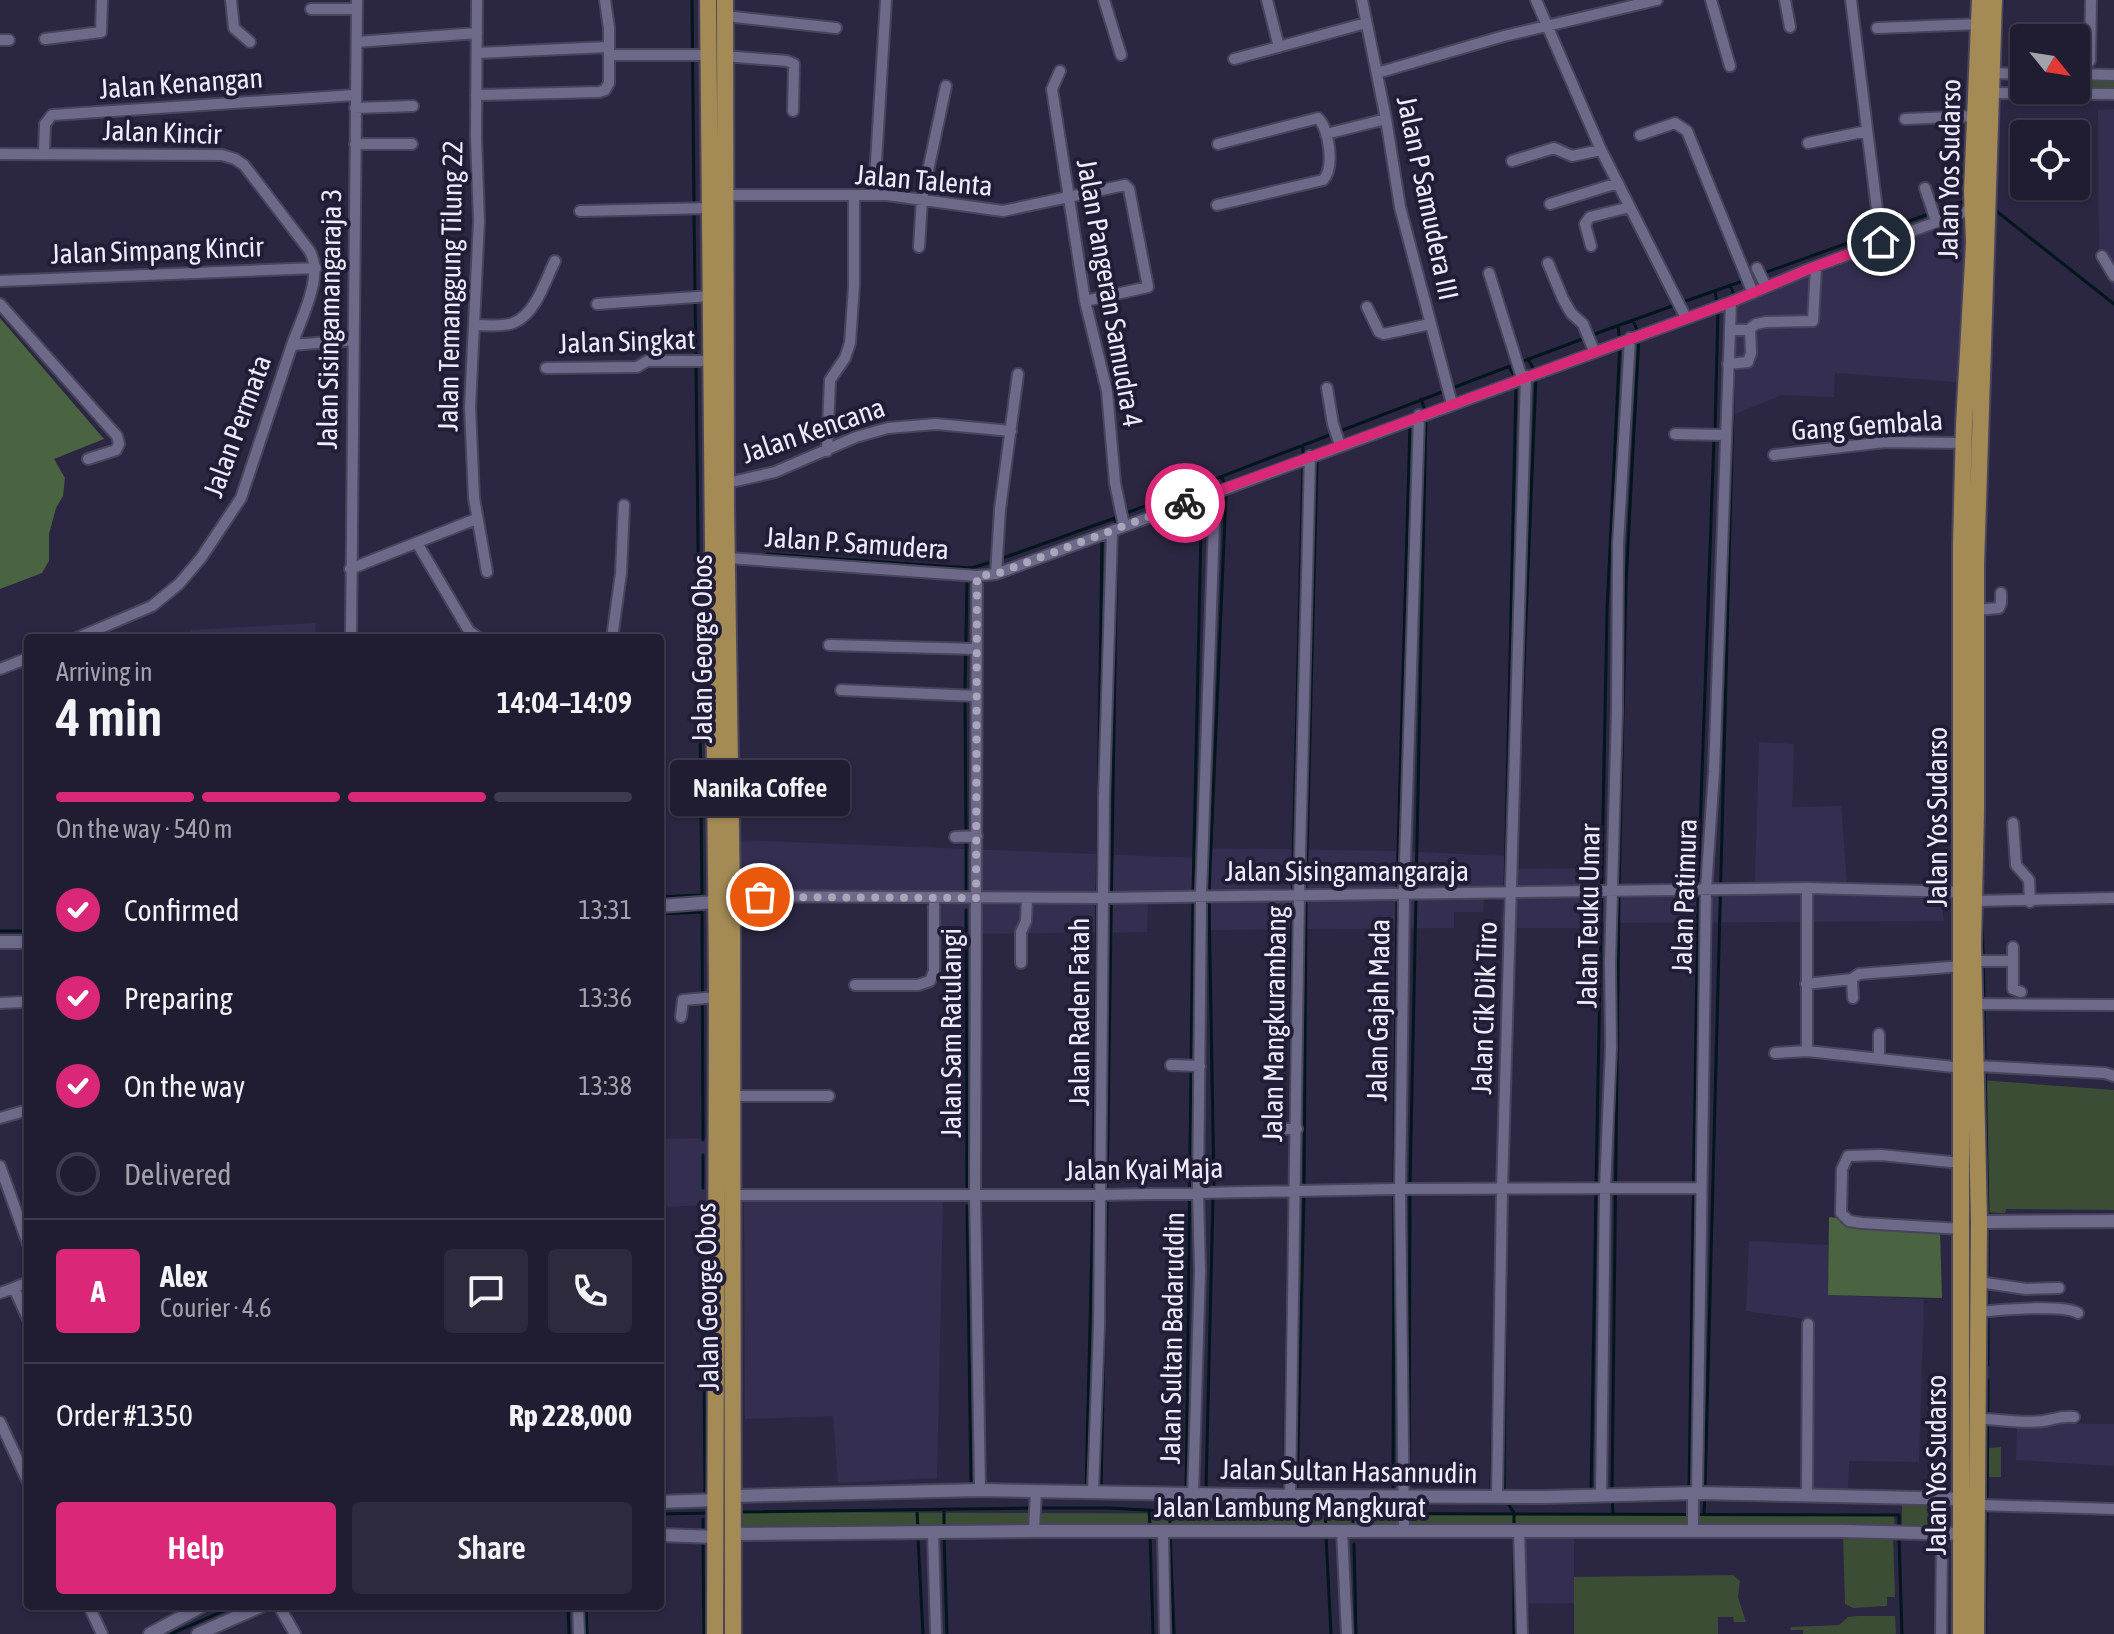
<!DOCTYPE html>
<meta charset="utf-8">
<style>
body{margin:0;font-family:"Asap Condensed",sans-serif;background:#2d2a3e;color:#f1f3f6;height:100vh;display:flex;flex-direction:column;font-size:30px;white-space:nowrap}
*{box-sizing:border-box;margin:0}
p{font-size:26px;color:#a2a2ac}
.icon{flex:none;width:44px;height:44px;fill:none;stroke:currentColor;stroke-width:2;stroke-linecap:round;stroke-linejoin:round}
.map{position:relative;flex:1;overflow:hidden}
.sheet{position:absolute;left:24px;top:634px;width:640px;height:976px;display:flex;flex-direction:column;background:#201d32;border-radius:8px;box-shadow:0 2px 6px #0004,0 0 0 2px #3d3b4d}
.sheet>*{flex:none}
.needle{width:52px;rotate:120deg}
.controls{position:absolute;left:2010px;top:24px;display:grid;gap:16px}
.controls a{display:grid;place-items:center;width:80px;height:80px;border-radius:8px;background:#201d32;box-shadow:0 2px 6px #0004,0 0 0 2px #3d3b4d;font-size:40px}
.pin{position:absolute;display:grid;place-items:center;width:68px;height:68px;color:#fff;margin:-34px;border:4px solid #fff;border-radius:50%;box-shadow:0 2px 8px #0007}
.courier{position:absolute;display:grid;place-items:center;width:80px;height:80px;margin:-40px;border:6px solid #db2777;border-radius:50%;background:#fff;color:#222;box-shadow:0 2px 10px #0007}
.bubble{position:absolute;height:56px;border-radius:8px;background:#201d32;box-shadow:0 2px 6px #0004,0 0 0 2px #3d3b4d;font-size:26px;font-weight:600;line-height:56px;text-align:center}
.head em{font-style:normal;font-weight:600}
.head div{display:flex;flex-direction:column-reverse}
.head{display:flex;align-items:center;justify-content:space-between;height:136px;padding:0 32px}
h1{font-size:52px;font-weight:600;line-height:60px}
.bar{display:grid;grid-template-columns:repeat(4,1fr);gap:12px 8px;align-content:center;height:96px;padding:0 32px}
.bar i{height:10px;border-radius:6px;background:#3d3b4d}
.bar .selected{background:#db2777}
.bar p{grid-column:span 4}
.line{display:flex;align-items:center;gap:20px;padding:0 32px;border-top:2px solid #3d3b4d}
.line div{flex:1}
.round{display:grid;place-items:center;flex:none;width:84px;height:84px;border-radius:8px;background:#2d2a3e}
ol{padding:0 32px;list-style:none}
li{display:flex;align-items:center;gap:24px;height:88px}
li p{margin-inline-start:auto}
li .icon{padding:8px;border-radius:50%;background:#db2777;color:#fff;stroke-width:4}
li:last-child{color:#a2a2ac}
li i{width:44px;height:44px;border:4px solid #3d3b4d;border-radius:50%}
.cta{display:flex;gap:16px;margin-top:auto;padding:16px 32px}
.cta a{flex:1;height:92px;border-radius:8px;background:#db2777;color:#fff;font-size:32px;font-weight:600;line-height:92px;text-align:center}
.cta a+a{background:#2d2a3e;color:#f1f3f6}
.map>svg:first-child{display:block}
.built{fill:#342f50}
.green{fill:#3b4d34}
.forest{fill:#4a6341}
.lines{fill:none;stroke-linecap:round;stroke-linejoin:round}
.stream{stroke:#00161c;stroke-width:3}
.minor-casing{stroke:#48445b;stroke-width:14}
.tertiary-casing{stroke:#48445b;stroke-width:16}
.primary-casing{stroke:#48445b;stroke-width:20}
.minor{stroke:#6d6989;stroke-width:10}
.tertiary{stroke:#6d6989;stroke-width:12}
.primary{stroke:#a48b55;stroke-width:16}
.done{stroke:#a9a6bc;stroke-width:8;stroke-dasharray:0 14.4}
.route{stroke:#db2777;stroke-width:10}
.labels{text-anchor:middle;stroke-width:8;stroke-linejoin:round;paint-order:stroke}
.street-label{font-size:28px;fill:#edebfd;stroke:#221d37}
</style>
<div class="map">
<svg width="2114" height="1634" viewBox="0 0 2114 1634">
<rect width="100%" height="100%" fill="#2b2742"/>
<path class="built" d="M2114,109V291L2099,260L2098,110Z
M1966,213L1957,382L1835,373L1834,397L1782,395L1730,416L1734,304Z
M315,623L316,638H190V630Z
M1759,742L1794,744L1792,807L1841,806L1847,883H1755Z
M735,840L1198,858V848L1395,851L1507,856L1509,869L1599,868L1598,896L1940,894L1944,921L1594,923L1593,928H1501L1502,898L1484,899L1483,912H1454V928L1211,930V899L1148,902L1147,932L972,934L936,931L935,893H736Z
M711,1138L710,1205L660,1207V1139Z
M943,1201L937,1478L838,1483L833,1416L745,1419L744,1202Z
M1749,1241L1828,1245V1295L1924,1299L1919,1462L1849,1461L1848,1488H1810L1812,1320L1746,1311Z
M2017,1423L2114,1424V1466L2016,1460Z
M1521,1535L1574,1536V1603L1523,1604Z"/>
<path class="green" d="M2114,79V89H2076V80Z
M1980,1080L2114,1090V1210L2006,1209L2005,1213L1981,1212Z
M2001,1447V1477H1989V1448Z
M1902,1500H1948V1528H1902Z
M740,1512L1894,1516L1895,1529H741Z
M1843,1535L1893,1536L1895,1597H1887V1606L1853,1608L1845,1604Z
M1733,1575L1740,1581L1738,1597L1746,1622H1734L1733,1617H1718V1634H1574V1577Z
M1858,1616H1895L1896,1634H1803V1630H1790L1791,1627L1839,1625L1848,1617Z"/>
<path class="forest" d="M0,318L104,439L54,459L65,478L63,496L56,508L49,534V561L42,573L0,589Z
M1829,1217L1940,1230L1942,1298L1828,1295Z"/>
<g class="lines">
<path class="stream" d="M692,0L694,205
M716,30L717,0
M717,41V65
M1997,148L2003,0
M1995,210L2114,304
M694,213L695,293
M1750,278L1965,201
M1730,285L1735,297
M1715,291L1717,303
M695,301L696,357
M1683,302L1743,281
M1592,335L1675,305
M1528,359L1534,370
M1734,360L1736,304
M1521,362L1585,338
M1509,367L1515,377
M1715,431L1718,310
M1303,445V457
M1222,477L1225,486
M1129,512L1510,366
M767,554L971,568L988,563
M1003,558L1115,518L1117,529L1107,1187
M965,688L967,583
M965,703L966,829
M1519,785L1536,377
M966,844V895
M1698,886L1714,438
M1619,887L1626,583L1639,335L1633,320
M1306,888L1317,460
M1397,888L1410,424
M1416,889L1426,413L1421,399
M1505,889L1516,384
M1193,892L1202,485
M1209,893L1226,493
M660,897L702,895L696,365
M1209,901L1214,1189
M966,910L967,1190
M1982,911L1984,1000
M660,914L702,912L703,1140
M0,931H28
M1503,997L1505,896
M1984,1007L1988,1220
M1290,1125L1292,905L1303,465
M703,1155V1188
M1290,1181V1133
M1394,1185L1397,903
M1410,1185L1416,897
M1596,1185L1607,610L1620,342L1618,326
M1304,1187L1306,903
M1093,1188L1102,539
M703,1203L705,1495
M967,1206L971,1482
M1988,1280V1227
M1988,1308V1287
M1988,1315V1365
M1101,1488L1107,1200
M1705,1488L1734,368
M1206,1489L1213,1197
M1086,1490L1093,1202
M1689,1490L1698,894
M1297,1491L1304,1194
M1612,1491L1619,895
M1186,1492L1193,900
M1491,1492L1495,1312
M1284,1493L1289,1217
M1393,1493L1394,1193
M1409,1493L1410,1192
M1504,1493L1506,1276
M1591,1493L1596,1193
M1612,1498L1613,1513
M1506,1500L1514,1513V1526
M1987,1502L1988,1380
M1038,1508H1109L1203,1513L1899,1515V1530
M917,1510L918,1530
M944,1510V1526
M1149,1510L1150,1526
M1170,1511V1526
M740,1512L1030,1508
M1704,1512L1705,1496
M1203,1513L1205,1497
M1296,1513L1297,1498
M1325,1513L1326,1529
M1353,1513V1527
M660,1514L708,1513
M703,1528V1519
M944,1534L947,1634
M1150,1534L1153,1634
M1170,1534L1174,1634
M1326,1536L1331,1634
M918,1538L923,1634
M1899,1538L1902,1634
M1354,1544L1356,1634
M703,1545L704,1634
M568,1606L569,1634
M586,1606L587,1634
M171,1634L234,1606
M725,1634V1517
M1514,1634V1541
M1985,1634L1987,1510"/>
<g class="minor-casing">
<path id="minor" d="M231,0L234,28L250,42
M477,0L476,136L479,221L470,407L474,498L487,572
M1104,0L1121,55
M1267,0L1279,47
M1362,0L1386,119L1400,207L1452,404
M1536,0L1601,150L1686,318
M1711,0L1730,66
M1785,0L1790,27
M1851,0L1881,242
M311,9H357
M725,16L836,28
M1877,28L1979,24
M45,39L101,32L102,0
M0,40H9
M357,42L477,33
M478,53L608,47
M609,55H708
M724,56L787,61L794,64L793,111
M1234,59L1366,23
M2090,61L2091,0
M1060,71L1052,89L1085,301L1107,391L1115,483L1124,526
M1377,73L1504,36L1657,0
M1991,73L2024,74
M2076,74L2114,75
M1989,93L2114,94
M476,95L599,92L605,90L609,83V28L605,0
M355,108L413,106
M1905,119L1975,116
M1326,134L1386,119
M1640,135L1675,123L1687,131L1753,293
M1808,143L1867,131
M355,144H412
M0,154L222,155L235,159L244,165L309,250C325,275 301,318 292,345L353,340
M44,154L45,124L52,115L355,95
M1512,161L1554,148L1572,156L1601,150
M1925,188L1936,221
M725,195H887L1003,211L1125,185L1129,189L1148,287L1085,301
M874,195L886,0
M1550,204L1618,183
M1217,205L1323,180C1335,168 1329,129 1318,118L1218,144
M580,211L711,208
M1591,246L1585,224L1590,217L1630,207
M919,247L922,199L946,86
M2102,256L2114,276
M1548,263L1563,299L1571,313L1583,324L1594,351
M1757,268L1766,287
M1489,273L1522,378
M0,281L316,268
M0,304L117,436L119,444L116,450L88,459
M597,304L710,296
M1367,307L1379,332L1384,334L1430,324
M475,325C487,325 502,327 513,323C536,314 545,281 555,261
M1730,330H1748L1756,324L1766,322L1813,321L1816,267
M1728,364L1748,362L1751,353L1750,329
M546,368L637,367L647,361H710
M1327,388L1333,424L1340,445
M1675,434L1726,435
M827,451L830,380L845,358L850,343L854,286V196
M1774,455L1885,442L1964,443
M727,483L775,472L856,437L888,428L936,424L1011,431
M417,543L469,631L479,638
M728,558L977,576L996,574L1731,302L1809,269L1972,209
M350,569L476,519
M996,574L1000,509L1018,374
M977,576L975,1194L980,1490
M1975,610L1999,608L2001,603V593
M77,638L152,606L179,584L201,558L241,498L292,345
M351,638L357,0
M612,638L621,573L624,505
M829,645L976,649
M0,669L28,658
M841,690L976,696
M730,775L790,774
M2013,823L2016,865L2029,880L2030,902
M955,837L977,836
M1807,888V1051L1963,1068
M732,896L1103,898L1807,888L1963,892
M1974,901L2114,898
M1974,961H2013V989L2021,992
M2013,961V947
M1021,963V932L1026,921L1027,898
M1806,984L1852,979
M855,985H918L930,981L934,971V897
M1853,998L1852,979L1859,974L1963,966
M0,1003L23,1002
M1975,1004L2114,1005
M681,1017L683,1000L717,997
M1775,1053L1807,1051
M1879,1059V1034
M1171,1065L1200,1066
M1977,1066L2105,1073L2114,1076
M732,1096H829
M0,1118L28,1110
M1274,1129H1297
M1961,1163L1881,1155L1848,1156L1842,1169L1841,1213L1849,1221L1862,1223L1962,1229
M0,1166L28,1244
M731,1195H1100L1394,1189L1700,1188
M1979,1282L2026,1289L2059,1288
M14,1288L28,1282
M0,1293L14,1288L28,1319
M1979,1312C1997,1310 2065,1304 2078,1313
M1979,1419C2000,1419 2022,1424 2043,1421C2055,1419 2061,1416 2074,1417
M0,1422L28,1482
M1093,1492L1099,1326L1104,796L1112,531
M1697,1493L1706,889L1714,772L1731,302
M1193,1494L1200,1271L1198,1193L1201,895L1215,493
M1693,1494V1531
M1601,1495L1605,1188L1611,1047L1610,963L1617,710L1618,545L1630,338
M1290,1496L1299,895L1310,456
M1807,1496L1808,1324
M1497,1497L1502,1190L1526,376
M1979,1505L2114,1509
M933,1531L936,1634
M1034,1531L1036,1491
M1342,1531L1347,1634
M1404,1531L1400,1190L1404,895L1419,415
M1519,1531L1522,1634
M1163,1532L1165,1634
M89,1606L102,1634
M279,1606L295,1634
M578,1606L579,1634
M1941,1634L1942,1534"/>
</g>
<g class="tertiary-casing">
<path id="tertiary" d="M660,906L715,902
M0,942H28
M1979,1222L2114,1221
M734,1496L980,1490L1297,1496L1545,1497L1697,1493L1963,1499
M660,1502L716,1500
M734,1534L1034,1531H1841L1962,1534
M660,1535L716,1537
M150,1634L202,1606
M198,1634L261,1606"/>
</g>
<g class="primary-casing">
<path id="primary" d="M708,0L717,986L715,1634
M725,0L726,508L732,896L733,1634
M1961,1634V546L1964,425L1974,243L1972,192L1980,0
M1976,1634L1979,1222L1973,945L1976,811V565L1994,0"/>
</g>
<use href="#minor" class="minor"/>
<use href="#tertiary" class="tertiary"/>
<use href="#primary" class="primary"/>
</g>
<g class="lines">
<path class="done" d="M760,897L976,898L977,576L996,574L1185,503"/>
<path class="route" d="M1185,503L1731,302L1809,269L1881,242"/>
</g>
<g class="labels">
<g class="street-label">
<text transform="translate(181 83) rotate(-4)" y="10">Jalan Kenangan</text>
<text transform="translate(162 132) rotate(2)" y="10">Jalan Kincir</text>
<text transform="translate(1949 169) rotate(-89)" y="10">Jalan Yos Sudarso</text>
<text transform="translate(924 180) rotate(5)" y="10">Jalan Talenta</text>
<text transform="translate(1428 198) rotate(78)" y="10">Jalan P Samudera III</text>
<text transform="translate(157 250) rotate(-2)" y="10">Jalan Simpang Kincir</text>
<text transform="translate(450 286) rotate(-89)" y="10">Jalan Temanggung Tilung 22</text>
<text transform="translate(1110 293) rotate(80)" y="10">Jalan Pangeran Samudra 4</text>
<text transform="translate(329 319) rotate(-89)" y="10">Jalan Sisingamangaraja 3</text>
<text transform="translate(627 341) rotate(-2)" y="10">Jalan Singkat</text>
<text transform="translate(1867 425) rotate(-4)" y="10">Gang Gembala</text>
<text transform="translate(237 426) rotate(-70)" y="10">Jalan Permata</text>
<text transform="translate(813 430) rotate(-19)" y="10">Jalan Kencana</text>
<text transform="translate(857 543) rotate(4)" y="10">Jalan P. Samudera</text>
<text transform="translate(702 649) rotate(-90)" y="10">Jalan George Obos</text>
<text transform="translate(1937 817) rotate(-90)" y="10">Jalan Yos Sudarso</text>
<text x="1347" y="881">Jalan Sisingamangaraja</text>
<text transform="translate(1684 896) rotate(-88)" y="10">Jalan Patimura</text>
<text transform="translate(1588 916) rotate(-89)" y="10">Jalan Teuku Umar</text>
<text transform="translate(1484 1008) rotate(-88)" y="10">Jalan Cik Dik Tiro</text>
<text transform="translate(1378 1010) rotate(-89)" y="10">Jalan Gajah Mada</text>
<text transform="translate(1079 1012) rotate(-90)" y="10">Jalan Raden Fatah</text>
<text transform="translate(1274 1024) rotate(-89)" y="10">Jalan Mangkurambang</text>
<text transform="translate(951 1033) rotate(-90)" y="10">Jalan Sam Ratulangi</text>
<text transform="translate(1144 1169) rotate(-1)" y="10">Jalan Kyai Maja</text>
<text transform="translate(707 1297) rotate(-91)" y="10">Jalan George Obos</text>
<text transform="translate(1172 1338) rotate(-89)" y="10">Jalan Sultan Badaruddin</text>
<text transform="translate(1936 1465) rotate(-90)" y="10">Jalan Yos Sudarso</text>
<text transform="translate(1349 1471) rotate(1)" y="10">Jalan Sultan Hasannudin</text>
<text x="1290" y="1517">Jalan Lambung Mangkurat</text>
</g>
</g>
</svg>
<div class="controls">
<a><svg class="needle" viewBox="-14 -14 28 28"><path d="M0-13l5 13h-10z" fill="#e53935"/><path d="M0 13l5-13h-10z" fill="#a2a2ac"/></svg></a>
<a><svg class="icon" aria-label="locate" viewBox="0 0 24 24"><circle cx="12" cy="12" r="6"/><path d="M12 2v4M12 18v4M2 12h4M18 12h4"/></svg></a>
</div>
<div class="pin" style="left:760px;top:897px;background:#ea580c"><svg class="icon" aria-label="bag" viewBox="0 0 24 24"><path d="M5 8h14l-1 12H6zM9 8a3 3 0 0 1 6 0"/></svg></div>
<div class="pin" style="left:1881px;top:242px;background:#1f2937"><svg class="icon" aria-label="home" viewBox="0 0 24 24"><path d="M3 11l9-7 9 7M6 9v11h12V9"/></svg></div>
<div class="courier" style="left:1185px;top:503px"><svg class="icon" aria-label="bike" viewBox="0 0 24 24"><circle cx="6" cy="16" r="4"/><circle cx="18" cy="16" r="4"/><path d="M6 16l4-8h5l3 8M10 8l3 8H6M13 5h3"/></svg></div>
<div class="bubble" style="left:670px;top:760px;width:180px">Nanika Coffee</div>
<section class="sheet">
<div class="head"><div><h1>4 min</h1><p>Arriving in</p></div><em>14:04–14:09</em></div>
<div class="bar"><i class="selected"></i><i class="selected"></i><i class="selected"></i><i></i><p>On the way · 540 m</p></div>
<ol>
<li><svg class="icon" aria-label="check" viewBox="0 0 24 24"><path d="M5 12l5 5 9-10"/></svg>Confirmed<p>13:31</p></li>
<li><svg class="icon" aria-label="check" viewBox="0 0 24 24"><path d="M5 12l5 5 9-10"/></svg>Preparing<p>13:36</p></li>
<li><svg class="icon" aria-label="check" viewBox="0 0 24 24"><path d="M5 12l5 5 9-10"/></svg>On the way<p>13:38</p></li>
<li><i></i>Delivered</li>
</ol>
<div class="line" style="height:144px"><b class="round" style="background:#db2777;color:#fff">A</b><div><b>Alex</b><p>Courier · 4.6</p></div><a class="round"><svg class="icon" aria-label="chat" viewBox="0 0 24 24"><path d="M4 5h16v11H9l-5 4z"/></svg></a><a class="round"><svg class="icon" aria-label="phone" viewBox="0 0 24 24"><path d="M5 4h4l2 5-3 2q2 4 5 5l2-3 5 2v4C11 20 4 13 5 4z"/></svg></a></div>
<div class="line" style="height:104px"><div>Order #1350</div><b>Rp 228,000</b></div>
<div class="cta"><a>Help</a><a>Share</a></div>
</section>
</div>
